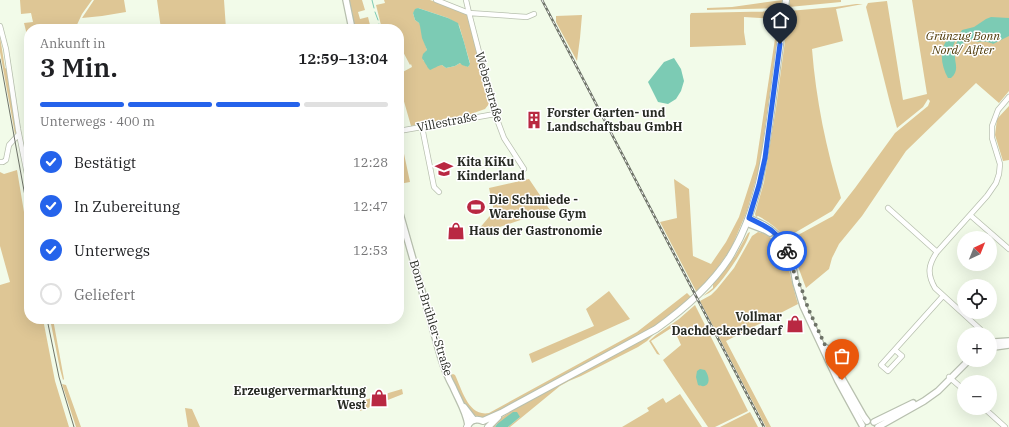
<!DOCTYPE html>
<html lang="de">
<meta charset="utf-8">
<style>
body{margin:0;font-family:"IBM Plex Serif",serif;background:#f6f6f6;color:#202124;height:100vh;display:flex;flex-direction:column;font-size:15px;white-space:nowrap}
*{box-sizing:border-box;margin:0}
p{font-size:13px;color:#757577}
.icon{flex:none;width:22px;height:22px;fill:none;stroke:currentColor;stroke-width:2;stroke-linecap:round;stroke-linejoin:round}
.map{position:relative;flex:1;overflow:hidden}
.sheet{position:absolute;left:24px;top:24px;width:380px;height:300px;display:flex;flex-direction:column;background:#fff;border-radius:16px;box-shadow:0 4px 16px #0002}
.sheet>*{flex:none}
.needle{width:26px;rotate:43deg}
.buttons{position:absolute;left:957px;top:231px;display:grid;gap:8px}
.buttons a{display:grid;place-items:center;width:40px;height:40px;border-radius:50%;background:#fff;box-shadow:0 4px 16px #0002;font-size:20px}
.pin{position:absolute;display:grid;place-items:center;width:34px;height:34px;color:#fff;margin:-41px -17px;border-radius:50% 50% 50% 0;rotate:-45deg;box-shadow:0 0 4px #0007}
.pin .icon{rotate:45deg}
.courier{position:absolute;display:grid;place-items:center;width:40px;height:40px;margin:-20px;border:3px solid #2563eb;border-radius:50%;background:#fff;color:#222;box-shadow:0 1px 5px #0007}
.head em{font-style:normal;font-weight:600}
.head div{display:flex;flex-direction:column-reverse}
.head{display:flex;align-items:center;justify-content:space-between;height:68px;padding:0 16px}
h1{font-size:26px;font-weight:600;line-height:30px}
.bar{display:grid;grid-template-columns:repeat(4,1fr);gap:6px 4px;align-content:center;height:48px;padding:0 16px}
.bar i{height:5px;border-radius:3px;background:#e0e0e0}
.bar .on{background:#2563eb}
.bar p{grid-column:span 4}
ol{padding:0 16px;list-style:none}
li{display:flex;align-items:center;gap:12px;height:44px}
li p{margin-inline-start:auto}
li .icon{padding:4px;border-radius:50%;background:#2563eb;color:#fff;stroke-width:4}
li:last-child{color:#757577}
li i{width:22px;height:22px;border:2px solid #e0e0e0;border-radius:50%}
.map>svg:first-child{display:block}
.green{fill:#dec695;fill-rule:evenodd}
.water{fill:#7ccbb4}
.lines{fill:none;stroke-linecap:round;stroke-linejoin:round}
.stream{stroke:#7ccbb4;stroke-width:1}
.minor-casing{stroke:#b8c0af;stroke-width:6}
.tertiary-casing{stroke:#b8c0af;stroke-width:8}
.secondary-casing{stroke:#b8c0af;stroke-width:8}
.minor{stroke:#fff;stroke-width:4.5}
.tertiary{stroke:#fff;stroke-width:5.5}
.secondary{stroke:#fff;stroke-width:6}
.tram{stroke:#6f7469;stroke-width:1}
.rail-casing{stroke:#6f7469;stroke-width:2.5}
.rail{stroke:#fff;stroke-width:1;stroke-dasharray:3;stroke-linecap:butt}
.done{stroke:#6e7368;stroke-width:4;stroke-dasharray:0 7.2}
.route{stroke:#2563eb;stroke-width:5}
.labels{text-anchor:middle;stroke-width:3;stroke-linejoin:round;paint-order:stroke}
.park-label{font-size:12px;font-style:italic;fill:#4f3a08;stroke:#fff}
.street-label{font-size:12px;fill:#272a23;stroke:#fff}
.poi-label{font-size:12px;font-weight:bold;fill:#272a23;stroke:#fff;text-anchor:start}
</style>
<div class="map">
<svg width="1009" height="427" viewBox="0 0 1009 427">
<rect width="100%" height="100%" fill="#f2fbe9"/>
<path class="green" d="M20,0H92L82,14L75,29H29V39H28L24,23L33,22L31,13L21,14Z
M94,0H124L126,12L102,16L82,18Z
M157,0H224L226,29H161Z
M348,0H362L365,10L358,12L360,19L368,17L371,29H355Z
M384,0H430L467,14L487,89L489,104L485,109L465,116L411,126L401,91H403L399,79V74L412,67L411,64L410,65L401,48H399V29H382L376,5L385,3ZM418,8L448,18L459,25L470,63L468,67L460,63L455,66L446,68L442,65L427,66L426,63L423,60L427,50L424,41L421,26L419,23L415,20L413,13Z
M782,0L781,8L707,10V8L732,7Z
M790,0H841V2L789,7Z
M912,0H1009V91L999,103L976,83L906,151L862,216L839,244L832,258L829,269L806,288L793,253L787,241L833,216L855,188L895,133L928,106L930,101L928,99L923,107L897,128L890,103L866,7L868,3L887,1L903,100L927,94Z
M856,4H863L836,9L843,41L812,49C816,100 826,148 841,198L832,211L786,238C778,229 768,221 758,216L756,217L755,214L764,182L776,108L789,11L835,7Z
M781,11L760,165L747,211L733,244L728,253L713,274L697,293L660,222L677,218L674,179L689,189L693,256L711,264L726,242L739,217L756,164L778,19L744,17V32L746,45L690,47V15L691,13Z
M582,15L580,38L577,61L556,22V16Z
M0,37L5,68L7,69L17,133L15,134L0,52Z
M1009,106V160L1003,161L995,135L997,119Z
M399,135H400L410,182L399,184Z
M17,170L29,242V319H43L55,381L69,427H0V285L10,282L0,246V172L4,174Z
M529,179L550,210L473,236L494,211L489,188Z
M750,232C746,247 725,278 714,289C711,292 707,294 703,296L713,288V283L735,256L748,233Z
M758,232C786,236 791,282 798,304L726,341L771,427H766L700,301L711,295L717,289L734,268L752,236Z
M609,291L630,319L532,363L529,354L594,326L586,309Z
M687,293L692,298L662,322L647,332L488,418C483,418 476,417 471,413C465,406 451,383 451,375L453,374L455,375C462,389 468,417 489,413L637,332Z
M695,305L748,411L715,427H708L663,360L681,345L673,327L651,341L660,355L657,354L649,341L656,335L679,319Z
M50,319H53L64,379L63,380L60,369Z
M655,333L647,341L638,347L581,376L569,381L560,386L510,427H508L520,417L497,424L495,427H491L495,422L519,406Z
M62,384L66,385L81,427H76Z
M402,389L403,394L360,411L358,402Z
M680,394L702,427H622L649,411L647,408L663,398L666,403Z
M185,408L192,409L200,427H188Z
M750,412L758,427H720Z"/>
<path class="water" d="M418,8L448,18L458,23L464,42L470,64L468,67L462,65L460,63L455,66L446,68L442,65C439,65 433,69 430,70L428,68L422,58L423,54L427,50L422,38L420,26L419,23L415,20L413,13L415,9Z
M991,17L1009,18V36L993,44C990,42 981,41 978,42L971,40C940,52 966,65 951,78H948C940,64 938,45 953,34H956C957,41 950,48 953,55L959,35L962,30L974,27L986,19Z
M674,58L681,69L684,81L681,91L676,99L668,104L658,102L648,82L664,62Z
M700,369L705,370C711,378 710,390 698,385L696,377L697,371Z
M513,412H517L520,417L508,427H495L497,424Z"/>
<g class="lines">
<path class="stream" d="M372,0L374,8
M375,12L378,20
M379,24L380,29"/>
<g class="minor-casing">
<path id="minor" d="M436,0L469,13L527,17L534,14
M466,0L469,13L495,114L504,138L524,169
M0,26L6,49L18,129L29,184
M422,127L434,187L439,192
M399,131L495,114
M0,162H3L6,160L9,145L19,134
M888,208L937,252
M970,215L1009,249
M983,334L980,329L935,288C927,274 928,265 937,252L987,196L996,183L999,174L1000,164L992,138V126L998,110L1009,97
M895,350L902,356L888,371L881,365L943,296
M949,377L964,390
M984,408L1005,427"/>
</g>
<g class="tertiary-casing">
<path id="tertiary" d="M346,0L352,29
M399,210L441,358C444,368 448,378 453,387C458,399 466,411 468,425
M749,218L764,225L770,229L777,235L786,248L794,272L796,283L803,306L838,381L862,425
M747,223C755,227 763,228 770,233
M990,340L994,342L995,346L993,349L990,351
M994,342L1009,341
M994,347L1009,345
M826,348L843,380L864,417L867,421
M464,407L474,420
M874,422L913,403
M878,427L924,401L938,391L969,360"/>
</g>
<g class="secondary-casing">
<path id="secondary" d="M467,427C470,420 476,418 483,421L501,413L510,408L656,329C684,309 710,287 729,258C758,212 765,158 772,105C777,70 781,35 786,0
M488,427L498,417"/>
</g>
<use href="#minor" class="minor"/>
<use href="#tertiary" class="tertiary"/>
<use href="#secondary" class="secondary"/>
<path class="tram" d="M0,59L29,218
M47,319L59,377L74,427"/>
<g class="rail-casing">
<path id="rail" d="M542,0L764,427"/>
</g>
<use href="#rail" class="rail"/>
</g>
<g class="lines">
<path class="done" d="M787,251L794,272L802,290L808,308L824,343L842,380"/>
<path class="route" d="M780,44L765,158L759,185L749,218C767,227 778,231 787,251"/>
</g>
<defs>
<g id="building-bare" transform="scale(1.38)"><path d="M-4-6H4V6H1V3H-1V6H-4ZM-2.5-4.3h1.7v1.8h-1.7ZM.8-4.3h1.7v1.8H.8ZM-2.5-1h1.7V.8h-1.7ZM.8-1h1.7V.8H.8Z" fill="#b92842" stroke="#fff" stroke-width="2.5" paint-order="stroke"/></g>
<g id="school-bare" transform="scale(1.38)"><path d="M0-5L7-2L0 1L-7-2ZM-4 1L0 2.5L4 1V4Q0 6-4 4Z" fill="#b92842" stroke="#fff" stroke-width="2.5" paint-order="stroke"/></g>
<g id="stadium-bare" transform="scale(1.38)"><path d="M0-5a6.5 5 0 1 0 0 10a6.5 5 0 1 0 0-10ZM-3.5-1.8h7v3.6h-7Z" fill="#b92842" stroke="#fff" stroke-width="2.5" paint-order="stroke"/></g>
<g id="shop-bare" transform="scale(1.38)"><path d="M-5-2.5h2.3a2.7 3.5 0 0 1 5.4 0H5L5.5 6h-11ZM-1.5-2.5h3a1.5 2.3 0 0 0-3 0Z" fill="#b92842" stroke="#fff" stroke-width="2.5" paint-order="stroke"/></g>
</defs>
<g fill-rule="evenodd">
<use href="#building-bare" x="534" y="120"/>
<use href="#school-bare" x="444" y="169"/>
<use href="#stadium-bare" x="476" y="207"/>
<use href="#shop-bare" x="456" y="231"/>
<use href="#shop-bare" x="795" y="324"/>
<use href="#shop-bare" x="379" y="398"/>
</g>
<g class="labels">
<g class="park-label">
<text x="963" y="40">Grünzug Bonn<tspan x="963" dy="14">Nord/ Alfter</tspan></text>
</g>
<g class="street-label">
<text transform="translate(489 87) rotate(74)" y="4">Weberstraße</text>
<text transform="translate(447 122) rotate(-11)" y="4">Villestraße</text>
<text transform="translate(431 318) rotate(73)" y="4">Bonn-Brühler-Straße</text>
</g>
<g class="poi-label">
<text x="547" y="117">Forster Garten- und<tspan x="547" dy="14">Landschaftsbau GmbH</tspan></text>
<text x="457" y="166">Kita KiKu<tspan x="457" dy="14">Kinderland</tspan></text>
<text x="489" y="204">Die Schmiede -<tspan x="489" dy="14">Warehouse Gym</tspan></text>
<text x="469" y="235">Haus der Gastronomie</text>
<text x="782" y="321" text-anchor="end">Vollmar<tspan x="782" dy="14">Dachdeckerbedarf</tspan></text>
<text x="366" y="395" text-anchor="end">Erzeugervermarktung<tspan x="366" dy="14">West</tspan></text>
</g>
</g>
</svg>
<div class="buttons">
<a><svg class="needle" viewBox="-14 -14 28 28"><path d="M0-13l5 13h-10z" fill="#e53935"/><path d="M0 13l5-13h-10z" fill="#757577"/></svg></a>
<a><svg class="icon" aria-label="locate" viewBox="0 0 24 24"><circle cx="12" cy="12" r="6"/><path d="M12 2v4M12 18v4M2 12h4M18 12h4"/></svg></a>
<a>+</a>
<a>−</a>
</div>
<div class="pin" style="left:842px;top:380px;background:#ea580c"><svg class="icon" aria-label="bag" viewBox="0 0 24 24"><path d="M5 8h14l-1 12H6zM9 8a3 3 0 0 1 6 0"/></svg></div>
<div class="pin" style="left:780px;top:44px;background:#1f2937"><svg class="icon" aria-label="home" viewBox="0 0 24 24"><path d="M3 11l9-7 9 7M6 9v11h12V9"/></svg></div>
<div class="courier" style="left:787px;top:251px"><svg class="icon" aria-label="bike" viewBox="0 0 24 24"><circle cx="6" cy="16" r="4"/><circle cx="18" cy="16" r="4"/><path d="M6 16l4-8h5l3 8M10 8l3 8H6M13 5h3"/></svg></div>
<section class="sheet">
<div class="head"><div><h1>3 Min.</h1><p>Ankunft in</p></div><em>12:59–13:04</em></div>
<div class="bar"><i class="on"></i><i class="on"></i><i class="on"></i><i></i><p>Unterwegs · 400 m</p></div>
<ol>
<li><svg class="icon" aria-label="check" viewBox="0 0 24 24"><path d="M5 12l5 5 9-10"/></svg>Bestätigt<p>12:28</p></li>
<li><svg class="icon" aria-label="check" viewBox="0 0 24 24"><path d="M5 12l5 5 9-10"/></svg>In Zubereitung<p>12:47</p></li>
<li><svg class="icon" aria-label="check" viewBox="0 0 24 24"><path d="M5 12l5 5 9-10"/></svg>Unterwegs<p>12:53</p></li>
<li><i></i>Geliefert</li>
</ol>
</section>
</div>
